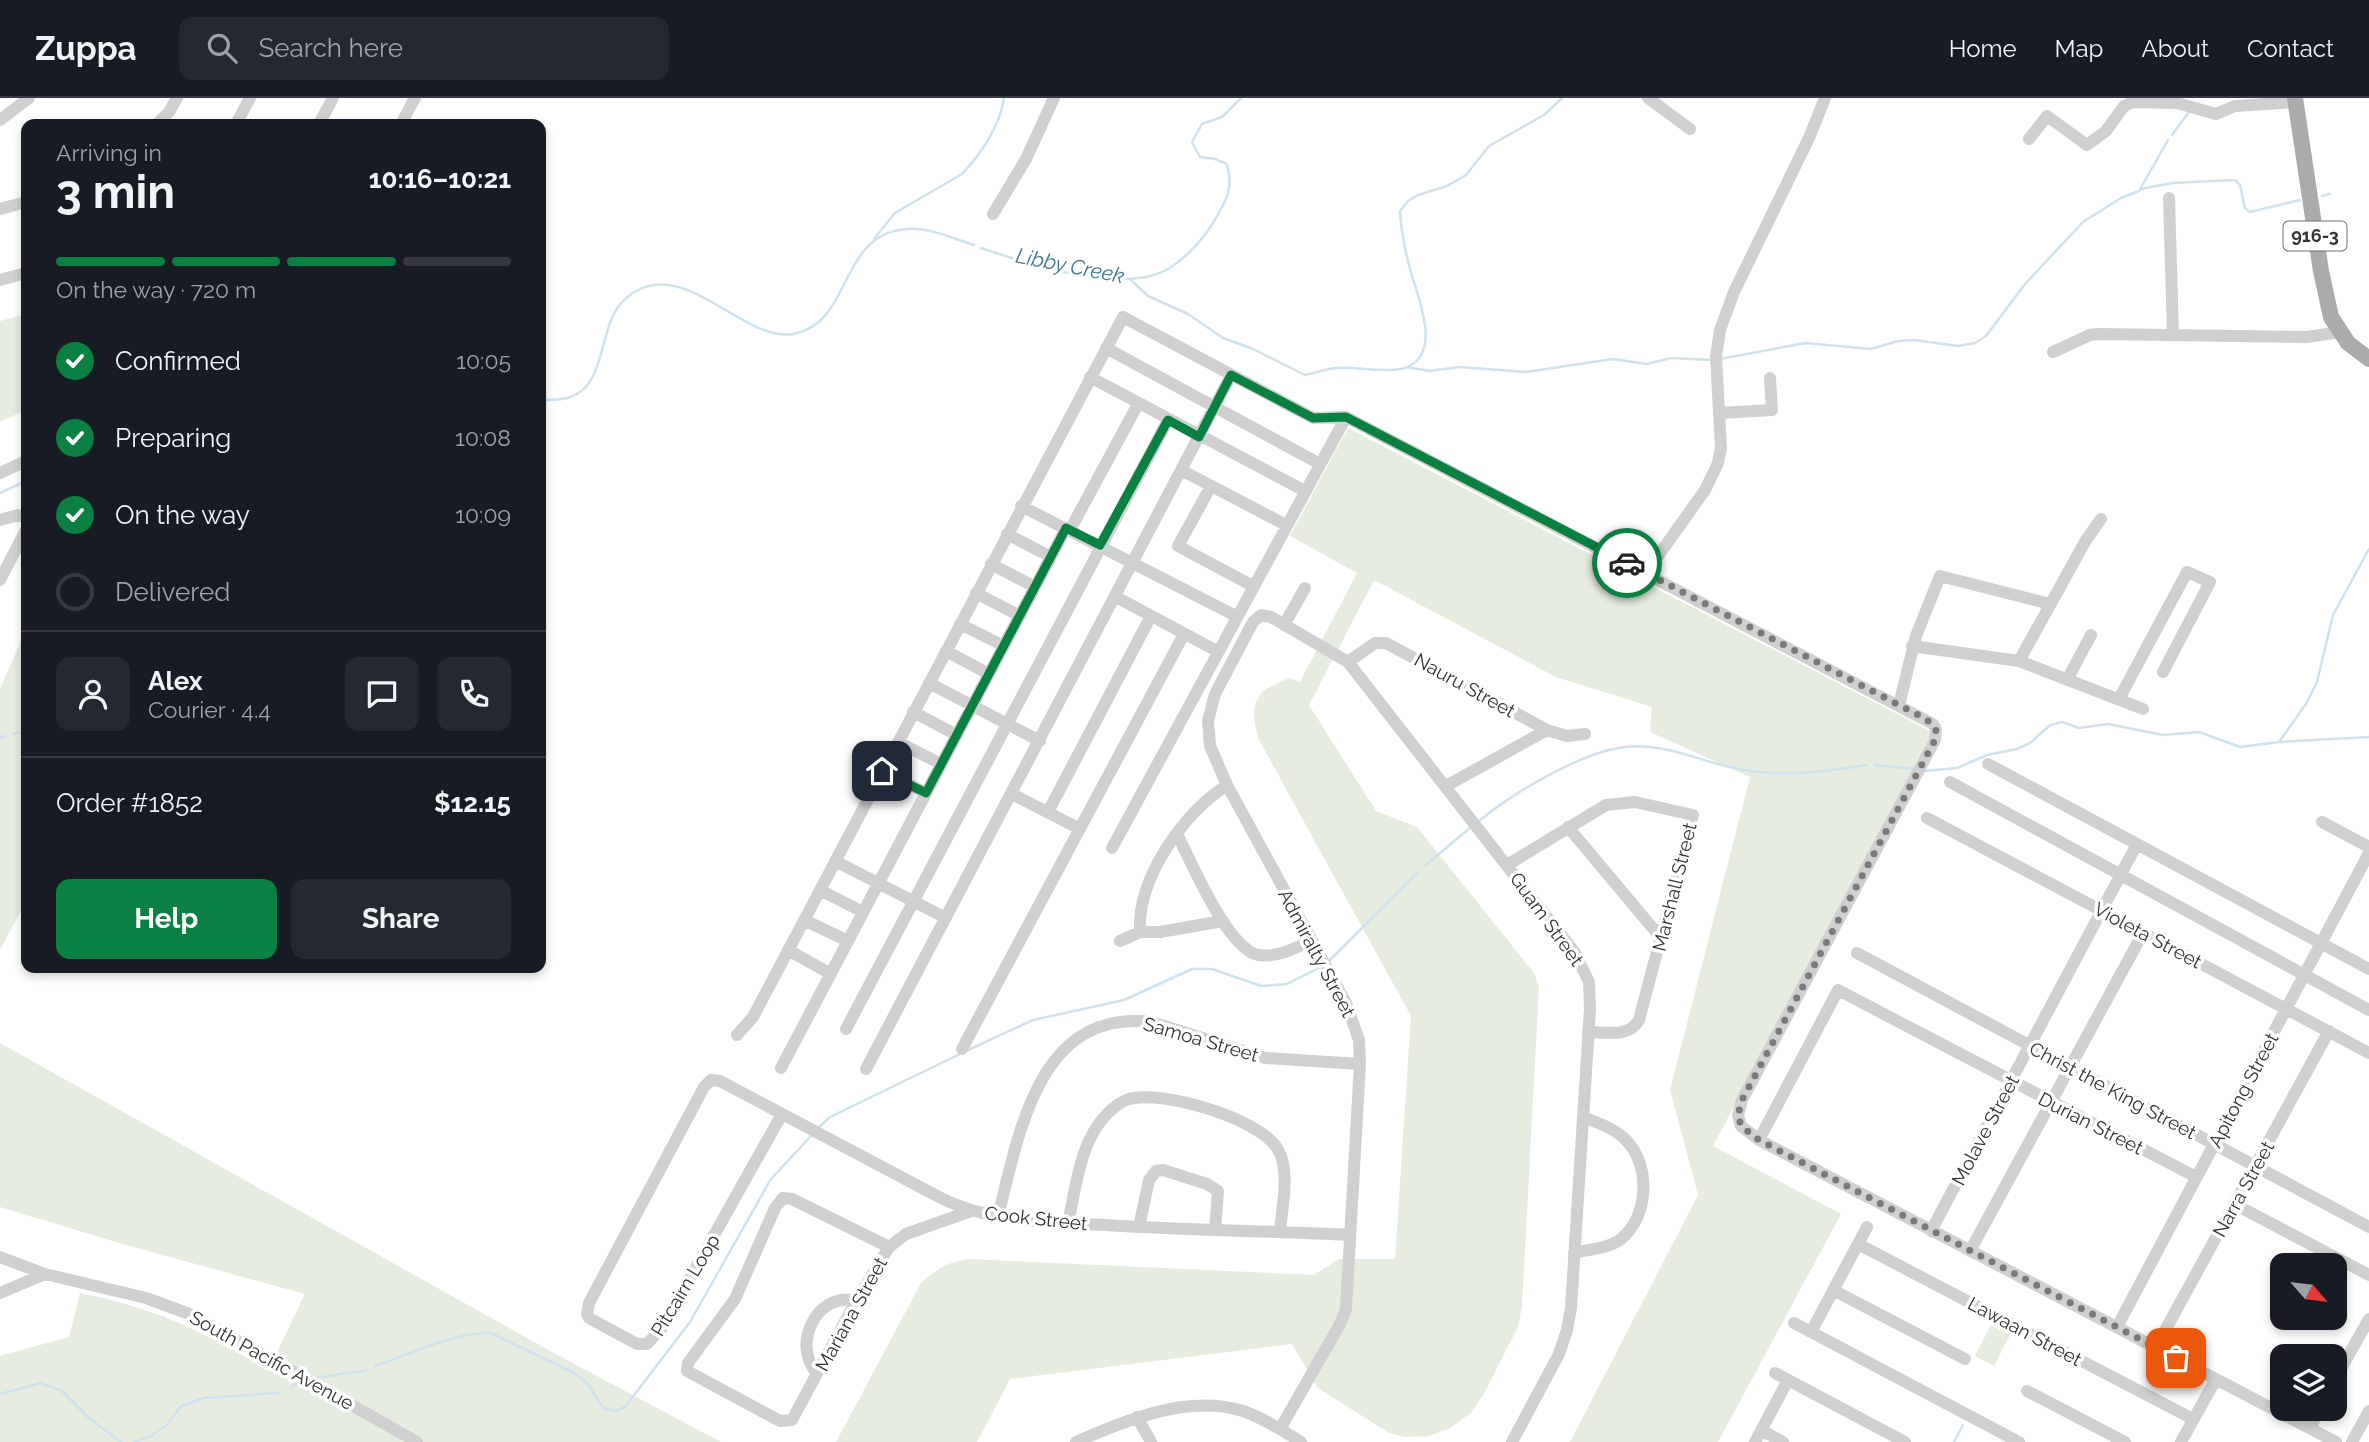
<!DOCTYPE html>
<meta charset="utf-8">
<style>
body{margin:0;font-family:Raleway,sans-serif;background:#242831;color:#f1f3f6;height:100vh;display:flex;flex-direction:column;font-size:26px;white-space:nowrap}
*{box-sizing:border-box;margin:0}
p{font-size:23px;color:#9ea1a6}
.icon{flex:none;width:38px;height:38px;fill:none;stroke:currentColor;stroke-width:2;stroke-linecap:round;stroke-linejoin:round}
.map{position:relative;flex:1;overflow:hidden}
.drawer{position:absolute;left:21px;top:21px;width:525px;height:854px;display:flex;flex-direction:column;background:#171b24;border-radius:14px;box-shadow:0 4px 10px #0003}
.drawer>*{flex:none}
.needle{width:46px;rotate:118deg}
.fabs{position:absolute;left:2270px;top:1155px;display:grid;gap:14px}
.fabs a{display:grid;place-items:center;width:77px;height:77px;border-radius:14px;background:#171b24;box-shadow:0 4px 10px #0003;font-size:35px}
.pin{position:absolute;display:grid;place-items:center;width:60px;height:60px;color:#fff;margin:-30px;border-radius:14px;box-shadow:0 4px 10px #0006}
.courier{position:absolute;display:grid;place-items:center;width:70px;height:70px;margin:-35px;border:5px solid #0b8043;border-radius:50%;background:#fff;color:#222;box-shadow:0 2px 9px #0007}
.head em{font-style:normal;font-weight:700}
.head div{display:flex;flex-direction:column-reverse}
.head{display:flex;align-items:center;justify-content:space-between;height:119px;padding:0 35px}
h1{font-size:46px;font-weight:700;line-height:52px}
.bar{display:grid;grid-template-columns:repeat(4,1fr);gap:10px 7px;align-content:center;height:84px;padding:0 35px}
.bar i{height:9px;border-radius:5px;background:#363941}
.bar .current{background:#0b8043}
.bar p{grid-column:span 4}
.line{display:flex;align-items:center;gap:18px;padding:0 35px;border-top:2px solid #363941}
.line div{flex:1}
.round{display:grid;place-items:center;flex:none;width:74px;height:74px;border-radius:14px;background:#242831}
ol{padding:0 35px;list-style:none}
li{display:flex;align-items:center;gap:21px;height:77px}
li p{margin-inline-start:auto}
li .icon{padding:7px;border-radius:50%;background:#0b8043;color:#fff;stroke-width:4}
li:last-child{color:#9ea1a6}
li i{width:38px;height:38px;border:4px solid #363941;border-radius:50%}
.action{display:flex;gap:14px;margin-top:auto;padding:14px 35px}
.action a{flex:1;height:80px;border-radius:14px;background:#0b8043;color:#fff;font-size:28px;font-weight:700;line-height:80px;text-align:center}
.action a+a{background:#242831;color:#f1f3f6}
header{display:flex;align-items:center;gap:42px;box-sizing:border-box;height:98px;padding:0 35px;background:#171b24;border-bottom:2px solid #363941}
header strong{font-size:33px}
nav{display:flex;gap:38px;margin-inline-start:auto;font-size:24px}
.search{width:490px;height:63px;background:#242831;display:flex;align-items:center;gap:18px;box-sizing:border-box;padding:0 24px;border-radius:14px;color:#9ea1a6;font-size:26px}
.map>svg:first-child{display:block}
.green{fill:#e6ecdf}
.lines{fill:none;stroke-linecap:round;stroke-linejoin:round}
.stream{stroke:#cfe2ee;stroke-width:2.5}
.minor{stroke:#d0d0d0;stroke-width:12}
.major{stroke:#ababab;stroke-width:16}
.done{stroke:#7a7a7a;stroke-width:7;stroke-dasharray:0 12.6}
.route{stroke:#0b8043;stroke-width:9}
.labels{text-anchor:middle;stroke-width:7;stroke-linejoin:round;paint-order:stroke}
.shield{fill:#fff;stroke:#707070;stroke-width:2}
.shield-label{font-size:18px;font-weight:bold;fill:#333}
.street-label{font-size:19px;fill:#333;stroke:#fff}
.water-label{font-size:21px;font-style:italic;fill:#3f7597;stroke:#fff}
</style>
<header>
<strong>Zuppa</strong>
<div class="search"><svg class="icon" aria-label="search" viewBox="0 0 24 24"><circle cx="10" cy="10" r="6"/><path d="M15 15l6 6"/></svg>Search here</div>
<nav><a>Home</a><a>Map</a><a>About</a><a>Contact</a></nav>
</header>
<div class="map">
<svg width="2369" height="1344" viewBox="0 0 2369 1344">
<rect width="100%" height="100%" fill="#fff"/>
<path class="green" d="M26,216V312L0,324V223Z
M1348,330L1932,634L1713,1048L1841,1116L1718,1344H1570L1698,1097L1670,992L1750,679L1650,634L1652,609L1556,579L1374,482L1309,607L1376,713L1417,729L1534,875L1539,889L1522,1208L1518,1229L1486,1292L1472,1314L1450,1330L1429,1338L1404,1339L1389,1335L1318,1290L1292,1246L1010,1281L977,1344H836L921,1185C937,1171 949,1163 970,1161L1314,1177L1339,1161H1395L1411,918L1259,642C1248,606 1254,592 1290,580L1300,584L1357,475L1290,438Z
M26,531V803L0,852V591Z
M0,945L552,1254L721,1344H0V1258L69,1239L80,1195C155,1210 204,1233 268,1273L305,1196L126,1147L0,1109Z
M1991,1227L2010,1237L1994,1268L1975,1258Z"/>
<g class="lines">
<path class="stream" d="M2172,37L2189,14
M2141,91L2172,85L2235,82L2240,87L2245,110L2250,114L2300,102
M2322,98L2330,96
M874,141L895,115L962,76C981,56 1000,28 1004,0
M981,150C1028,166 1122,197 1168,171C1186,160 1202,142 1213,125C1226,103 1234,91 1227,66L1215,61L1200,59L1192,44L1202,26L1222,19L1241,0
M1131,182L1148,198L1188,216L1223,240L1253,251L1305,277C1315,275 1325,271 1336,270C1357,268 1379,275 1401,271C1446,260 1417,198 1410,171C1405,152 1401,133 1400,113L1408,103L1418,97L1447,88L1466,77L1489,48L1544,17L1562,0
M1720,261L1805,245L1871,251L1898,243L1915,242L1958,248L1975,245L1986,238L2025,186L2083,124L2121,100L2139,93L2168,42
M1407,269L1429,273L1460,269L1526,274L1613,261L1647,266L1671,260L1712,262
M541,302C549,302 559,302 567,300C608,290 597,229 623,203C679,149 741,245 793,236C854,225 837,136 907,131C929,129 954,141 974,147
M0,395L26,383
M13,636L26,633
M0,640L5,638
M2279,644L2306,606L2317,584L2333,517L2369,451
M1875,667L1915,671
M1924,673L1957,670L1987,657L2017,651L2030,645L2050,627L2062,624L2079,630L2108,626L2163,637L2199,634L2240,649L2279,644L2369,639
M1479,723C1513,695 1581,654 1625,649C1668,644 1704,666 1744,672C1784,679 1827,674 1866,667
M1426,767L1471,729
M1329,863L1418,774
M966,953L1033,922L1124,902L1192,871H1212L1261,888L1287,886L1321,869
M818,1030L830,1019L960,956
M375,1268C409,1257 456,1233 491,1235L574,1275L588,1286L603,1310L615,1313L625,1309L690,1224L771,1081L811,1038
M316,1280L368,1272
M292,1288L303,1284
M0,1296L41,1285L62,1293L90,1321L121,1344
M134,1344L149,1339L167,1327L181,1308L204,1300L278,1295
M1954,1344L1963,1327"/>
<path class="minor" d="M1648,0L1690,31
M0,22L29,0
M157,26L169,14L177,0
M236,26L250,0
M319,26L333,0
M401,26L415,0
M2029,41L2047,18L2087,47L2106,33L2124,8L2133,4L2177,5L2216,16L2235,8L2295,4
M2169,100L2173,237
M0,111L26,104
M993,116L1026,61L1054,0
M0,182L26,175
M1106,250L1320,366
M2053,254L2090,237L2098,236L2307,239L2340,234
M1090,279L1305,393
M1719,315L1772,312L1770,280
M1181,372L1286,427
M0,375L26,363
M1211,388L1178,448L1253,488
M1021,408L1236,518
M0,422L18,417L26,419
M1070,432L1138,306
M1007,436L1051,459
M991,466L1035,489
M1646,475L1705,392L1718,365L1721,350L1716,259L1720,232L1734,194L1809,40L1825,0
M0,482L26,432
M976,495L1020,518
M1116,499L1217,553
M960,526L1004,548
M1284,527L1305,490
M1912,548L2019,563L2143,611
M946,553L989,576
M2019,563L2086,442L2101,421
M1348,564L1375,545H1386L1547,632L1567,638L1585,636
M2067,582L2091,537
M929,585L1040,643
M2119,601L2187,474L2210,484L2163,574
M1899,607L1916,538L1940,478L2050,506
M913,614L957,637
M898,644L941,666
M1988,666L2369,871
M882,673L926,695
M1950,684L2369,912
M1446,688L1547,632
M1012,696L1080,731
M1048,714L1151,518
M1927,720L2369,955
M2322,724L2369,749
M1568,729L1661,840
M1177,736C1192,765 1227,850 1258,857C1276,860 1294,851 1310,843
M1112,750L1346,319
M835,763L946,820
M1507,767L1606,707L1635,704L1693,717L1639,922C1629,940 1606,934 1588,934
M820,792L863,814
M804,822L848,843
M1140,834C1137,780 1183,716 1227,687
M1120,843L1140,834H1160L1223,823
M788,852L831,876
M1857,855L2369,1129
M846,931L1168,322
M737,937L753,919L1123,219L1313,320L1346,319L1933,626L1936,631L1935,642L1742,1002L1738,1017L1741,1028L1759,1042L2336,1344
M962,951L1184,536
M781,970L1066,430
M866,971L1231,277
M782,1016L662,1230L647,1246H637L589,1220L587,1216L589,1205L704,989L711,982L720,983L939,1099C989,1125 1049,1124 1105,1127C1187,1132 1269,1133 1350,1137
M1759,1042L1838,892L2196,1079
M2234,1106L2369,1177
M998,1118C1019,1036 1038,910 1152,924L1265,960L1360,966
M1068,1125C1076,1089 1080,1043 1107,1016C1113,1010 1121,1003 1129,1001C1163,992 1258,1020 1277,1050C1291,1071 1282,1109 1280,1133
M1139,1129L1149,1082L1156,1073L1163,1072L1207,1086L1218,1093L1215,1132
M1931,1133L2137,746
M1858,1146L2193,1321
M889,1149L792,1101L783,1100L775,1110L735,1201L688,1265L687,1273L780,1323L792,1322L856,1203L889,1149L906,1136L971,1113
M1970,1153L2143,835
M1574,1155C1589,1151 1608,1151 1621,1141C1649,1118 1651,1068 1626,1042C1614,1030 1598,1025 1583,1019
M0,1159L45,1176L146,1200L192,1217L417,1344
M1833,1192L1965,1261
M0,1195L45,1176
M1794,1225L2019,1344
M2117,1229L2369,755
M1811,1234L1867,1129
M2156,1249L2329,933
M817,1275C791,1247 817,1193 856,1203
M1775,1275L1905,1344
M2334,1283L2369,1221
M2027,1293L2125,1344
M1137,1319L1151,1344
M2310,1330L2320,1311
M1280,1331L1340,1226L1346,1211L1360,966L1359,942L1346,905L1227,687L1210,648L1208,623L1215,596L1253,524L1261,517L1271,519L1348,564L1575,855L1589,884L1590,911L1571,1210L1567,1232L1559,1256L1512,1344
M1761,1332L1783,1344
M1076,1344C1127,1322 1187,1296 1243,1313C1264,1320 1283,1333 1301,1344
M1755,1344L1788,1282
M2181,1344L2216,1281
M2352,1344L2369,1313"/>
<path class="major" d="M2295,0L2321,173L2331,219L2348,245L2369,261"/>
</g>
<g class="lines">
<path class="done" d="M1627,465L1926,621L1936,631L1935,642L1742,1002L1738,1017L1741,1028L1759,1042L2176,1260"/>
<path class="route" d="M882,673L926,695L1066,430L1100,447L1168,322L1199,339L1231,277L1313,320L1346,319L1627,465"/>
</g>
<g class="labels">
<rect class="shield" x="2283.5" y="123.5" width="63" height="29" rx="5"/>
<g class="shield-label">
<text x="2315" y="144">916-3</text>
</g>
<g class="street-label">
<text transform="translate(1465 587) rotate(29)" y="7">Nauru Street</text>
<text transform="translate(1674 789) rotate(-76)" y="7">Marshall Street</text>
<text transform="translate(1547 821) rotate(54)" y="7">Guam Street</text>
<text transform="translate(2148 837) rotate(28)" y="7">Violeta Street</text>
<text transform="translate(1317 855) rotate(62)" y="7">Admiralty Street</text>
<text transform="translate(1201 941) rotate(16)" y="7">Samoa Street</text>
<text transform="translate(2113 992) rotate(28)" y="7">Christ the King Street</text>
<text transform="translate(2243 992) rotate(-62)" y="7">Apitong Street</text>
<text transform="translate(2091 1025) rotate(27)" y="7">Durian Street</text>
<text transform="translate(1985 1032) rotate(-62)" y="7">Molave Street</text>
<text transform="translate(2243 1091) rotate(-61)" y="7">Narra Street</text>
<text transform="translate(1036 1120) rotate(6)" y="7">Cook Street</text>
<text transform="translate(685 1187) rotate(-59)" y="7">Pitcairn Loop</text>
<text transform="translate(851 1216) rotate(-61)" y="7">Mariana Street</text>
<text transform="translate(2025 1233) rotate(28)" y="7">Lawaan Street</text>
<text transform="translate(272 1262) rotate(29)" y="7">South Pacific Avenue</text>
</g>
<g class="water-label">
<text transform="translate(1070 168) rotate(11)" y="7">Libby Creek</text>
</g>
</g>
</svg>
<div class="fabs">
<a><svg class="needle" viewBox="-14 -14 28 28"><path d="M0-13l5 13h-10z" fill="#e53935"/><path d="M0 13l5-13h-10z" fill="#9ea1a6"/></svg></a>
<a><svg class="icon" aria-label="layers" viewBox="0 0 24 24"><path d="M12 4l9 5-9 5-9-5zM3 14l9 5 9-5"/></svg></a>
</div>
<div class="pin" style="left:2176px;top:1260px;background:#ea580c"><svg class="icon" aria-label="bag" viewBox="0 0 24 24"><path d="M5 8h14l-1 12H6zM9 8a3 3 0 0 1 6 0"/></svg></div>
<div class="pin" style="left:882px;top:673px;background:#1f2937"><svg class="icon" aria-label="home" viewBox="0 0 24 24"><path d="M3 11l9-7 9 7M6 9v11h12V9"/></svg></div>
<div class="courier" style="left:1627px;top:465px"><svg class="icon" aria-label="car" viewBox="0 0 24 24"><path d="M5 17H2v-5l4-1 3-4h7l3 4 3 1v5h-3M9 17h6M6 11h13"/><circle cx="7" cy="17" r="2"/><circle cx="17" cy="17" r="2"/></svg></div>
<section class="drawer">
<div class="head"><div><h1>3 min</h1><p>Arriving in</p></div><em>10:16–10:21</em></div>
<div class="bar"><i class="current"></i><i class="current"></i><i class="current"></i><i></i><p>On the way · 720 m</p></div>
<ol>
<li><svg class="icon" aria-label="check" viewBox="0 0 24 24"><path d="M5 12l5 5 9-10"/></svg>Confirmed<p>10:05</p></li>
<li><svg class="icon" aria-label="check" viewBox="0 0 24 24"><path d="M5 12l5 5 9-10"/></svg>Preparing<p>10:08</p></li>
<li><svg class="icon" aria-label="check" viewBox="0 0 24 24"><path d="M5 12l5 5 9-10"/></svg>On the way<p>10:09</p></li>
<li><i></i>Delivered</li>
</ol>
<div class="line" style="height:126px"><a class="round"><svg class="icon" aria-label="person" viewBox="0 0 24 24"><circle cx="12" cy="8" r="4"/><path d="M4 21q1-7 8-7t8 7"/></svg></a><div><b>Alex</b><p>Courier · 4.4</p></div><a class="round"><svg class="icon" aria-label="chat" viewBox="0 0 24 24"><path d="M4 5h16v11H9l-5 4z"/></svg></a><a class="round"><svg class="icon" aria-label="phone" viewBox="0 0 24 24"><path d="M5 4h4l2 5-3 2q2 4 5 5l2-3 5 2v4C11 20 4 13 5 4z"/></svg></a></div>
<div class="line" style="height:91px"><div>Order #1852</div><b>$12.15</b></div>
<div class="action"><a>Help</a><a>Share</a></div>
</section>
</div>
